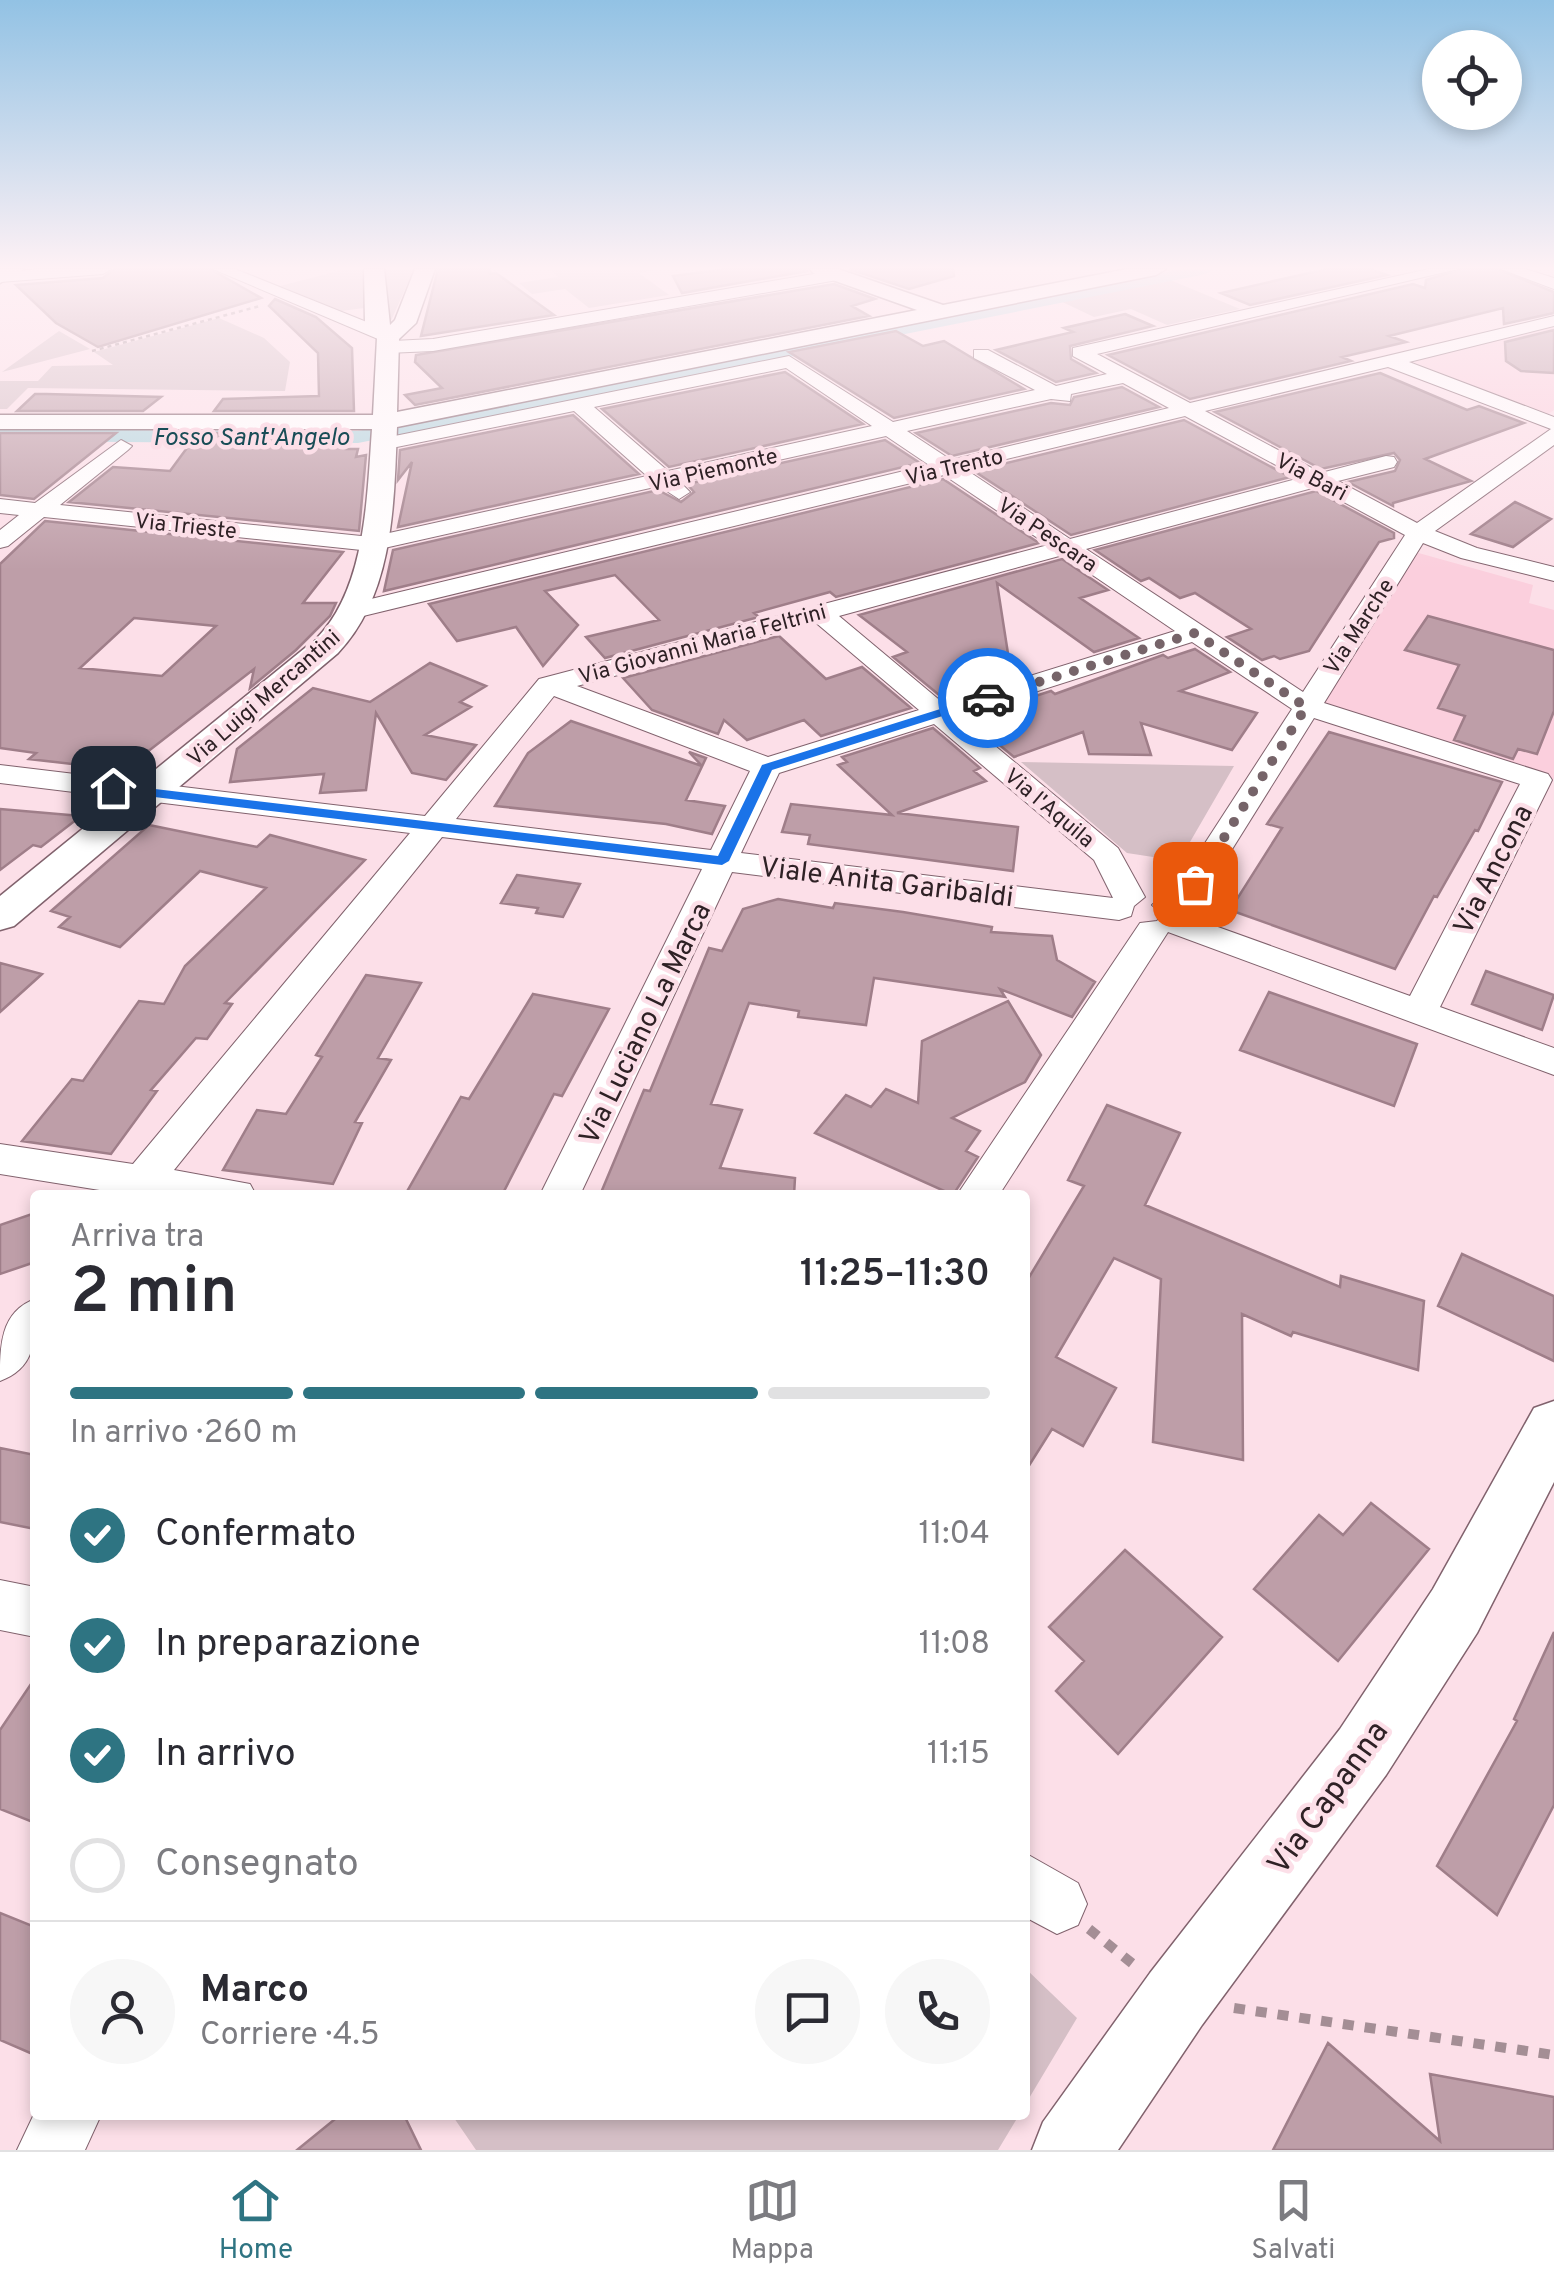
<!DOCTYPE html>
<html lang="it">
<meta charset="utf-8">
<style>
body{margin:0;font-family:Overpass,sans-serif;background:#f7f7f7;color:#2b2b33;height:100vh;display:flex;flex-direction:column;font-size:38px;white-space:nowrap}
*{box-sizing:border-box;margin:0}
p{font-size:32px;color:#7c7c81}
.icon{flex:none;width:55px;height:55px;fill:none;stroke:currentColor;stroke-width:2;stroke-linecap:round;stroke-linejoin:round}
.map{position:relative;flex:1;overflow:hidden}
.details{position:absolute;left:30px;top:1190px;width:1000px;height:930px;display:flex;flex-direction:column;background:#fff;border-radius:10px;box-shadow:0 5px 15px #0003}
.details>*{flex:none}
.controls{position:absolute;left:1422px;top:30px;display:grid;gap:20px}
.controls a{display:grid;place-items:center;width:100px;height:100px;border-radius:50%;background:#fff;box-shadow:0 5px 15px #0003;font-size:50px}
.pin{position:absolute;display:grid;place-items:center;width:85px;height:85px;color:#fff;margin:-42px;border-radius:20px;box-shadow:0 5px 15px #0006}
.courier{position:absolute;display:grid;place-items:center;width:100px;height:100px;margin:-50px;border:8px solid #1a73e8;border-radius:50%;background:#fff;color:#222;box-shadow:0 2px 12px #0007}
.headline em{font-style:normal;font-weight:600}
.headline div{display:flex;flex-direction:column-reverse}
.headline{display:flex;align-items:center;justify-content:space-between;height:170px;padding:0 40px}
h1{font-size:65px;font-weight:600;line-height:75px}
.bar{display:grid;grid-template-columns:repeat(4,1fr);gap:15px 10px;align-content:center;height:120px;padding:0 40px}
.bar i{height:12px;border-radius:8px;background:#e1e1e2}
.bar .active{background:#2e7482}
.bar p{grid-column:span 4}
.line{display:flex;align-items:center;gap:25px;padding:0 40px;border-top:2px solid #e1e1e2}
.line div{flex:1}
.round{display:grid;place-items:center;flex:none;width:105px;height:105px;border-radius:52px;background:#f7f7f7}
ol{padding:0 40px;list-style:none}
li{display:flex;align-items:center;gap:30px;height:110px}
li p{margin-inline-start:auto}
li .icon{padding:10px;border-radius:50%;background:#2e7482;color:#fff;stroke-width:4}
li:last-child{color:#7c7c81}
li i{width:55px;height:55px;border:5px solid #e1e1e2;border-radius:50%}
.tab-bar{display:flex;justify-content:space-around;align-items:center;height:140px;border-top:2px solid #e1e1e2;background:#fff;font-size:28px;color:#7c7c81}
.tab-bar a{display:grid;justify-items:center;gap:5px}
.tab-bar .active{color:#2e7482}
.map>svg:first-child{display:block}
.built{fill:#fbcfdd}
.green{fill:#d5bfc6}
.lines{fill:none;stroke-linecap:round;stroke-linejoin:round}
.canal{fill:#b2d6df;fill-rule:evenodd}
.building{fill:#be9ea8;stroke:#9f7e89;stroke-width:2.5;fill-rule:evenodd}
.minor-casing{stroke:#81626d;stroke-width:2}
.tertiary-casing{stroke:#81626d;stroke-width:3}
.path-far1{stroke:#a48e95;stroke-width:2.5;stroke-dasharray:4 4;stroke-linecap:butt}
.path{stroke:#a48e95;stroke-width:10;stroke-dasharray:11 11;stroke-linecap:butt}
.minor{fill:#fff;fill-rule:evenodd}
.tertiary{fill:#fff;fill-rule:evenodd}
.route{fill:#1a73e8}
.done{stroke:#766469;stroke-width:10;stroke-dasharray:0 18}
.labels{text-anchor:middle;stroke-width:9;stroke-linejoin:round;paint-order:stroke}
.far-street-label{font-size:22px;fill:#2e2125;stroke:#fcdfe8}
.far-water-label{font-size:25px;font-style:italic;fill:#184c56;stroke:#fcdfe8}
.street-label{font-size:28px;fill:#2e2125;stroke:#fcdfe8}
.near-street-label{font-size:32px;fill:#2e2125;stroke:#fcdfe8}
</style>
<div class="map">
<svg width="1554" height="2150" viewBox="0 0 1554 2150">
<rect width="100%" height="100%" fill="#fcdfe8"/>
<path class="built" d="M1554,325V410L1547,415L1413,362Z
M1415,552L1533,585L1529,603L1554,610V779L1321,705Z"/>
<path class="green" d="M346,269H363L364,308L341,311L280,286Z
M385,269H414L390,323L388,322Z
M549,269H661L639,273L669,295L589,308L565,289L532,294L519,283L558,277Z
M1163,277L1240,309L1167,325L1131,309L1094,317L1056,299Z
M219,318L264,338L290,362L285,391L28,388L7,409H0V381H38L52,366L113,365L94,352Z
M59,331L90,349L2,372Z
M1021,762L1234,766L1179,861L1127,853Z
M1025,1968L1077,2018L1025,2105Z
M452,2115H1019L998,2150H476Z"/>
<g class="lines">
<path class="canal" d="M1182,269H1214L1206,274L358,443H300L290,437L300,431H358Z
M0,429L245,431L255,437L245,443L0,441Z"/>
</g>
<path class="building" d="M114,269H210L261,298L98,347L56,323L16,285L103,278Z
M438,269H490V274L496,273L554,315L421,336Z
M726,269H806L807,271L682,293L673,276Z
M849,269H953L954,276L909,289Z
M1327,269H1370L1387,275L1250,305L1221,293Z
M1462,269H1497L1554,292V313L1504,324L1503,308L1389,336L1406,342L1342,357L1351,361L1190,399L1108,355L1413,284L1425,288L1426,280Z
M834,284L875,299L852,306L869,316L415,405L405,395L442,388L415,362L416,355Z
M275,299L316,317L352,348L354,411H214L223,399L319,396L318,353L269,306Z
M1125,314L1153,326L1070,346L1071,359L1096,373L1056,382L996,350L1073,332L1064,328Z
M1554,330V373L1521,371L1506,361L1505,342Z
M896,331L923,346L944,341L1024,389L894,418L789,352Z
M785,372L863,424L669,467L602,409Z
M1380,373L1467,410L1479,406L1524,423L1425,459L1471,481L1393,503V506L1348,482L1395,471L1400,460L1394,453L1321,469L1215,412Z
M1122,387L1159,407L952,456L916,433L1051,403L1070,405L1074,397Z
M35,394H46L161,397L143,411H17Z
M573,415L639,474L398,527L412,462L398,480L400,450Z
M1184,420L1290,477L1071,535L974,471Z
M0,433H116L34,499L0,495Z
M198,433H349L346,449H358L356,457L366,455L359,531L69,502L113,467L170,471Z
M885,440L920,463L384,591L393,550L658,490L681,502L694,492L687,484Z
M943,479L1039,543L836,597L830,592L754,613L759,617L605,658L586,637L659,620L615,575L545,591L578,625L543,666L516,627L457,641L429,604Z
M1316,491L1394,533V538L1379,542L1309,651L1280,659L1274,656L1262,660L1227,637L1251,629L1195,593L1180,598L1149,578L1141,581L1095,550Z
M1515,502L1551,519L1513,547L1471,534Z
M45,521L343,552L303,603H336L330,616L296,650L250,688L254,669L124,770L29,759L36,753L0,748V564ZM134,618L216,626L162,676L80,668Z
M1062,559L1108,590L1080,598L1139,638L1094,652L997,583L1009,660L1026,673L944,699L893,657L907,652L859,615Z
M1428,616L1554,650V711L1537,754L1518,749L1513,759L1454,740L1465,716L1438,708L1459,665L1405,650Z
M779,636L826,679L862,667L911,708L821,736L804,720L747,740L724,720L718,734L652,710L623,678Z
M1195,649L1230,672L1180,691L1257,713L1232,750L1141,723L1151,755L1089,754L1083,732L1014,757L967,718L1051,691L1055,694L1163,655L1168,658Z
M430,663L486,686L460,702L471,707L425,735L476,745L446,780L412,773L376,713L366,790L320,793L324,774L230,782L237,749L313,688L370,702Z
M571,721L702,766L689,752L706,758L686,800L725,806L712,834L666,824L495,806L528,753Z
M933,728L980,768L974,771L986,781L897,813L1018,827L1013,871L808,844L810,835L782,832L791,804L892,815L838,765L847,762L842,757Z
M1329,732L1502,782L1478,831L1475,830L1437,897L1434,896L1395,969L1230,910L1282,828L1267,824Z
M0,809L81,816L41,847L33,845L0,870Z
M149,825L257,847L270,835L365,860L225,1003L232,1004L207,1039L196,1038L151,1090L157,1091L111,1154L22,1141L72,1079L83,1081L139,1001L164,1004L185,966L266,888L200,871L120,947L59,927L70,917L51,911Z
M517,875L580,884L563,917L536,913L538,908L501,903Z
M778,899L833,908L835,903L903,912L992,927L991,932L1052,936L1057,960L1095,982L1072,1017L1000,989L1005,997L874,978L866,1025L798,1017L799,1011L749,1003L711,1104L742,1110L720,1168L795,1178L794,1195H600L644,1090L650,1091L709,948L722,951L743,909Z
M0,963L42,974L0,1012Z
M1486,971L1554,995L1542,1030L1472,1004Z
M366,975L421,983L378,1058L391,1060L355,1122L362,1123L333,1184L223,1170L257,1110L286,1114L322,1057L316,1055Z
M1269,992L1417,1044L1394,1106L1240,1050Z
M533,994L609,1009L562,1096L554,1094L502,1195H405L461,1097L469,1099Z
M1008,1001L1041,1055L1025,1082L952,1118L980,1131L966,1151L978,1157L953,1195L815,1133L846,1095L871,1107L886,1089L918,1103L922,1041Z
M1107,1105L1180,1133L1145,1205L1340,1287L1341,1276L1424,1301L1418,1370L1293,1332L1291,1336L1242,1314L1243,1460L1153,1442L1161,1279L1114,1258L1056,1357L1116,1388L1083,1446L1052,1429L1025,1472V1284L1084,1186L1068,1180Z
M35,1213V1262L0,1274V1225Z
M1462,1254L1554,1296V1361L1438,1306Z
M0,1448L35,1455V1529L0,1522Z
M1371,1503L1429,1549L1338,1661L1254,1589L1319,1515L1343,1535Z
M1125,1550L1222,1637L1118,1754L1056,1691L1084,1661L1049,1627Z
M1554,1632V1805L1497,1915L1437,1866L1517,1721L1514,1719Z
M35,1678V1823L0,1809V1730Z
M0,1913L35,1927V2055L0,2040Z
M1328,2043L1440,2141L1430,2074L1554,2097V2150H1273Z
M340,2115H404L421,2150H297Z"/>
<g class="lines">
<g class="minor-casing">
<path id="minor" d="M42,269H111L103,274L0,282V272Z
M213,269H235L394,333L397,337L393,341L433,339L837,270L845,275L837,280L433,351L387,353L378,347L385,342Z
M1429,269H1458L1097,354L1190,403L1554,316V326L1409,362L1554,417V445L1435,531L1477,548L1554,567V581L1461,558L1423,543L1324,703L1548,774L1552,780L1440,1007L1554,1048V1075L1168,932L999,1195H957L1140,923L1157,921L1163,914L1152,905L1183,877L1292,709L1192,642L959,716L1118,848L1145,897L1134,906L1131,916L1119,920L732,872L580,1195H540L702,869L442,837L174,1170L250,1184L256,1195H111L112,1192L0,1174V1144L133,1164L410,833L0,783V765L425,816L539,679L1048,545L944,475L355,618L346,615L342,610L346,605L929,465L886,436L680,482L690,492L679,499L659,486L371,551L44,517L8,546L0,548V530L19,515L0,513V499L35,503L121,440L132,446L128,450L60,505L371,537L647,476L574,411L382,450L375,448L372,444L375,440L789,356L893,422L1035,390L974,358V350H988L1056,386L1107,374L1073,356V348ZM1388,367L1551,429L1417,523L1338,481L1394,467L1397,462L1394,457L1386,456L1321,473L1205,411ZM786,368L872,426L668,471L594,407ZM1123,383L1169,408L951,460L907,431L1051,399L1070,401L1071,394ZM1185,416L1300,478L1070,539L965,469ZM1316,487L1405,535L1303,692L1086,549ZM1063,555L1175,631L943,703L839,616ZM815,622L919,710L768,757L577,686ZM554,696L750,771L711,850L456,819ZM1314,718L1520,784L1410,996L1179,913L1206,891ZM934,724L1094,860L1113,898L741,853L779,773Z
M1501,269H1525L1554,278V289Z
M35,1299C35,1334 39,1367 0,1381C0,1346 0,1312 35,1299Z
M0,1580L35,1587V1637L0,1630Z
M1025,1853L1078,1883L1087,1904L1078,1925L1057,1934L1025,1917Z
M35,2112V2115H101L85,2150H17Z"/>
</g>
<g class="tertiary-casing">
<path id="tertiary" d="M0,269H24L0,283Z
M364,269H384L390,325L395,320L415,269H435L416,323L399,339L397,412L917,310L813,273L810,269H838L943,305L1127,269H1166L1156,275L397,427C394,503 394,594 338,653L14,926L0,930V896L316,639C366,589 367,497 372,429H0V415H373L377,338L365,322Z
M1554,1401V1482L1477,1633L1386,1775L1202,2025L1118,2150H1032L1043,2122L1150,1973L1340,1729L1433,1589L1534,1408Z"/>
</g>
<path class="path-far1" d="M92,351L260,306"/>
<path class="path" d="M1089,1929L1138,1968
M1234,2008L1554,2055"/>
<use href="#minor" class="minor"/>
<use href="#tertiary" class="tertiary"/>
</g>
<linearGradient id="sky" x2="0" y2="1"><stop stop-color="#92c2e4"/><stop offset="0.47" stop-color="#fef1f5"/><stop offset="1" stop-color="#fef1f5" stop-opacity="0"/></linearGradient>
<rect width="1554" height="570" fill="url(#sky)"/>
<path class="route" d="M988,694L993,700L772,770L729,861L722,865L113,792L106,788L113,784L718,856L762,765Z"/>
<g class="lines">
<path class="done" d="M988,698L1195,633L1306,707L1195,884"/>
</g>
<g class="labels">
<g class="far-street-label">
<text transform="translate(954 466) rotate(-13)" y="8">Via Trento</text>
<text transform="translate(713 469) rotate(-13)" y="8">Via Piemonte</text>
<text transform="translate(1312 476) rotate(28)" y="8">Via Bari</text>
<text transform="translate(186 525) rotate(6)" y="8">Via Trieste</text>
<text transform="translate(1048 534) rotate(34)" y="8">Via Pescara</text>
<text transform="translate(1358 626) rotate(-57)" y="8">Via Marche</text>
<text transform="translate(702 643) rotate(-15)" y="8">Via Giovanni Maria Feltrini</text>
<text transform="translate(263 697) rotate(-41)" y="8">Via Luigi Mercantini</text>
<text transform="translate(1050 807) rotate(40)" y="8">Via l'Aquila</text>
</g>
<g class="far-water-label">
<text x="251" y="445">Fosso Sant'Angelo</text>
</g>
<g class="street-label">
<text transform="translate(1492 869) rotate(-63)" y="10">Via Ancona</text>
<text transform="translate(887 881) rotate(7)" y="10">Viale Anita Garibaldi</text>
<text transform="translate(644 1023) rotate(-64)" y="10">Via Luciano La Marca</text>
</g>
<g class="near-street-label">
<text transform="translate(1327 1797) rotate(-54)" y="11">Via Capanna</text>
</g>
</g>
</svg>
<div class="controls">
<a><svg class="icon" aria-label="locate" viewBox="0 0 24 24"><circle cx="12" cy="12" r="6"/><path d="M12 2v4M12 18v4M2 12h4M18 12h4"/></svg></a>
</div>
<div class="pin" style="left:1195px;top:884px;background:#ea580c"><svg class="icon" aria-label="bag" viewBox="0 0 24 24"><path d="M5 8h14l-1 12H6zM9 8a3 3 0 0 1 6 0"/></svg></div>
<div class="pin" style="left:113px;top:788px;background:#1f2937"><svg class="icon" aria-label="home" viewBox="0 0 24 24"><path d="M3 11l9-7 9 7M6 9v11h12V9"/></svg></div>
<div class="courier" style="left:988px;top:698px"><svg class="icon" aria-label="car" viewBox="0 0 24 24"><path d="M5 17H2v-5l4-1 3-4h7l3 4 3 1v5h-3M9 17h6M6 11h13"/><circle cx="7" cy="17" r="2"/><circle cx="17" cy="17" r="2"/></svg></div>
<section class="details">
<div class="headline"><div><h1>2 min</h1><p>Arriva tra</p></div><em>11:25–11:30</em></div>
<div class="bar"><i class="active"></i><i class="active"></i><i class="active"></i><i></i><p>In arrivo · 260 m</p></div>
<ol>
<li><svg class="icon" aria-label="check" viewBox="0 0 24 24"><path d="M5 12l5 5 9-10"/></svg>Confermato<p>11:04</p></li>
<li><svg class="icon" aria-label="check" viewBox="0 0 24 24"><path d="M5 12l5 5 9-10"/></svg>In preparazione<p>11:08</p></li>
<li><svg class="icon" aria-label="check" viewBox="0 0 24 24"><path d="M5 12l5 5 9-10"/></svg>In arrivo<p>11:15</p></li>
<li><i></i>Consegnato</li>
</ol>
<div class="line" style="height:180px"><a class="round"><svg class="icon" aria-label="person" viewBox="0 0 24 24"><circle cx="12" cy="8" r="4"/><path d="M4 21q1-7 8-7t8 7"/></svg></a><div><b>Marco</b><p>Corriere · 4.5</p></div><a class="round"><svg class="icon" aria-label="chat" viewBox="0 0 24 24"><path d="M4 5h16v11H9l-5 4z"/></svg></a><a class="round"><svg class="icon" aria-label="phone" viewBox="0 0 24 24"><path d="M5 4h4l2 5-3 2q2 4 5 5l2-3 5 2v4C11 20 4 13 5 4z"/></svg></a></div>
</section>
</div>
<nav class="tab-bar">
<a class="active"><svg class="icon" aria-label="home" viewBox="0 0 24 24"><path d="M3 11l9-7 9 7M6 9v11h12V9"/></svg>Home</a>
<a><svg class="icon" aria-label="map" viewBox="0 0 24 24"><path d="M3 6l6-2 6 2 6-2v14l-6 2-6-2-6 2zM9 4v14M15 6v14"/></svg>Mappa</a>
<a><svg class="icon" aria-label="saved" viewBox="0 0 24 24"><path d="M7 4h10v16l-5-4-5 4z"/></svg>Salvati</a>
</nav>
